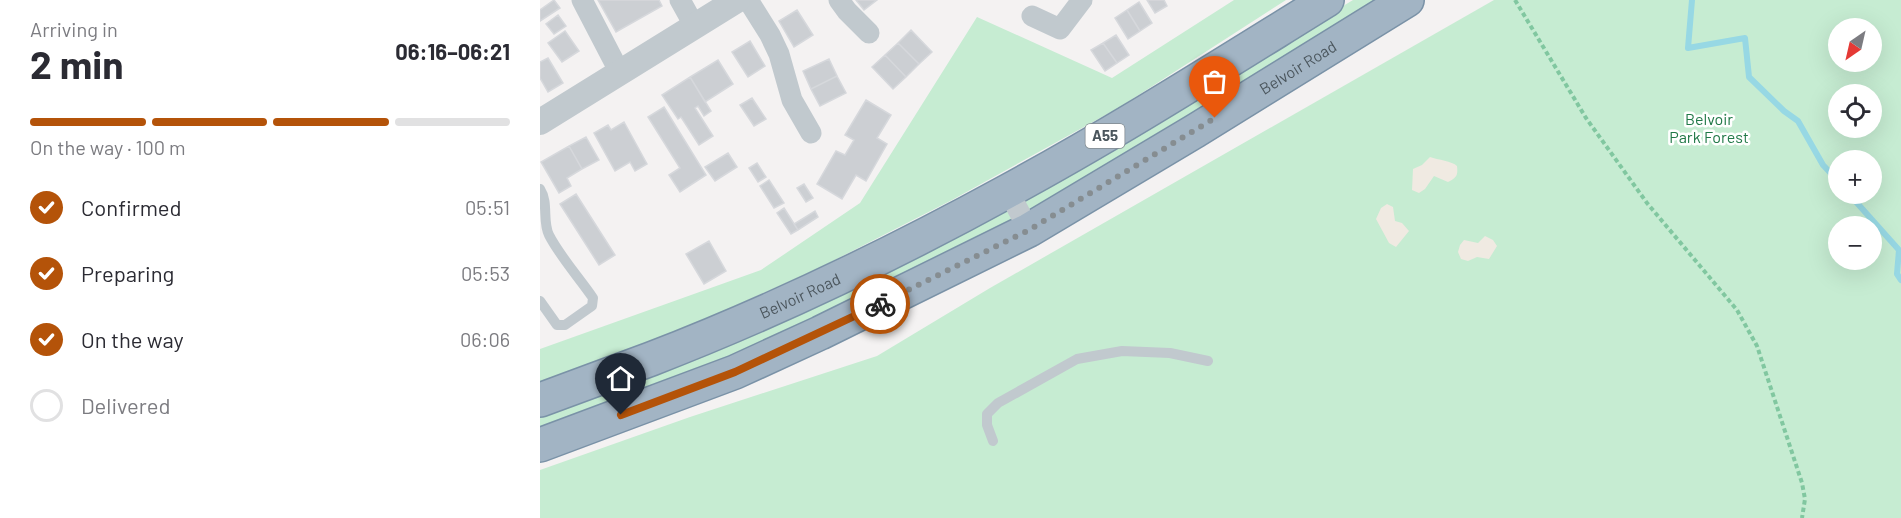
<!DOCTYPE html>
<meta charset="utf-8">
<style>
body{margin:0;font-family:Barlow,sans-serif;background:#f7f7f7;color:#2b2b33;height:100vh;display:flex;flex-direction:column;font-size:22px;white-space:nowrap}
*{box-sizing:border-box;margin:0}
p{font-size:20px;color:#7c7c81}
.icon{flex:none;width:33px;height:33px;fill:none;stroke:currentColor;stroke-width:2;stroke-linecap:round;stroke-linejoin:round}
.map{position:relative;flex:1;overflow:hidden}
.panel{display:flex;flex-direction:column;background:#fff;width:540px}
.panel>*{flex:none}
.needle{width:39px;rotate:214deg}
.buttons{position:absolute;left:1288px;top:18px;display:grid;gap:12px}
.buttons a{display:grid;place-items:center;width:54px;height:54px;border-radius:50%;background:#fff;box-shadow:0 6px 24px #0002;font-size:30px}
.pin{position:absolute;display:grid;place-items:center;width:51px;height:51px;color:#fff;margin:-62px -26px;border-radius:50% 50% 50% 0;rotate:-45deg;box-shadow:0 0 6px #0007}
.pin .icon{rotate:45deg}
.courier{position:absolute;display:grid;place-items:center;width:60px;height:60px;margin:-30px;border:4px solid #b45309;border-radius:50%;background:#fff;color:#222;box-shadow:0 2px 8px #0007}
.overview em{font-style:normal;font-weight:700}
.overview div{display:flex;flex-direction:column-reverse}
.overview{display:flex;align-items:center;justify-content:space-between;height:102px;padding:0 30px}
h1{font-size:39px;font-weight:700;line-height:45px}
.bar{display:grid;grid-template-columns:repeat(4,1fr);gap:9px 6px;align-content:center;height:72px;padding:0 30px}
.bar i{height:8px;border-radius:4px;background:#e1e1e2}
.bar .current{background:#b45309}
.bar p{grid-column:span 4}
ol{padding:0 30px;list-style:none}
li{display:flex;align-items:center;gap:18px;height:66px}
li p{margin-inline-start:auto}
li .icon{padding:6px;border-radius:50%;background:#b45309;color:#fff;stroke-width:4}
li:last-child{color:#7c7c81}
li i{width:33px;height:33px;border:3px solid #e1e1e2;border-radius:50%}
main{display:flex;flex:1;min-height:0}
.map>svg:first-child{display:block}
.green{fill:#c6ecd2;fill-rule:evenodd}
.sand{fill:#f0eae2}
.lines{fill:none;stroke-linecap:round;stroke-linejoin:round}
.stream{stroke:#97d8e4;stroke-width:6}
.building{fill:#cccfd3;stroke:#d6d8dc;stroke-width:1.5}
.trunk-casing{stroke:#7a92a7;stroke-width:36}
.path{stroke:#81c7a0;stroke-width:4;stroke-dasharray:4.5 3;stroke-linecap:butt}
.service{stroke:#c1c9ce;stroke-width:10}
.minor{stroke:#c1c9ce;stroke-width:21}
.tertiary{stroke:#c1c9ce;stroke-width:26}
.trunk{stroke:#a2b4c4;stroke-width:33}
.done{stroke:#868d91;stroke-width:6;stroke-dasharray:0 10.8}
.route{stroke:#b45309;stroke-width:8}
.labels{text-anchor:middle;stroke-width:5;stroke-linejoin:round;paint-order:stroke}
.shield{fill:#fff;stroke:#81898e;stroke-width:1.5}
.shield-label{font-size:15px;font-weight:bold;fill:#4b565d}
.street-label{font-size:16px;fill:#4b565d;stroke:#fff}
.park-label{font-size:16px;fill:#217948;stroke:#fff}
</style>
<main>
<section class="panel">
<div class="overview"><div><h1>2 min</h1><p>Arriving in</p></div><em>06:16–06:21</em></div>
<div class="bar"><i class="current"></i><i class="current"></i><i class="current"></i><i></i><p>On the way · 100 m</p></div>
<ol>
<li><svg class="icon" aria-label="check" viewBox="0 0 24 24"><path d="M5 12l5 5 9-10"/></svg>Confirmed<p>05:51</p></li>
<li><svg class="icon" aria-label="check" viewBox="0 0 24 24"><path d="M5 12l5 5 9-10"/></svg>Preparing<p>05:53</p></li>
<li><svg class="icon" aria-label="check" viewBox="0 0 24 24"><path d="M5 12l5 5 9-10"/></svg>On the way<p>06:06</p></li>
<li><i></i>Delivered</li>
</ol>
</section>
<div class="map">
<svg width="1361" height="518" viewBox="0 0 1361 518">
<rect width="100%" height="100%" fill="#f4f2f2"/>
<path class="green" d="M694,0H746L580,107L412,200L279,268L110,344L0,384V349L221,270L320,203L437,17L572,78Z
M813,0H846L447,237L212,349L0,432V417L178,345L744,42Z
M954,0H1361V518H0V470L150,417L337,356L450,288ZM1299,28H1332V62H1299ZM1299,94H1332V128H1299ZM1299,160H1332V194H1299ZM1299,226H1332V260H1299Z"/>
<path class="sand" d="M890,157C898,160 912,161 917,166C918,175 917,178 908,182L894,176L885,189L879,193L872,190L873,169L882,165Z
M847,204L853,207L855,221L862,223L869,231L856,247L849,243L836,219L841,208Z
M945,236L953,240L957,246L949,259L937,257L928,261L921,259L918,252L920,245L924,240L938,243Z"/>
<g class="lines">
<path class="stream" d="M1152,0L1148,48L1205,38L1209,77L1244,111L1258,121L1283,165L1299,182
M1309,194L1359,250L1357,274L1361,280"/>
</g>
<path class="building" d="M14,0L20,8L0,21V10Z
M58,0H119L122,6L76,32Z
M316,0H337L324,10Z
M607,0H624L627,6L615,13Z
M599,2L612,23L600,31L587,10Z
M257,10L273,35L254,47L239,21Z
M587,10L600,31L588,39L575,18Z
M18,15L26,26L14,34L6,24Z
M371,30L392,52L379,64L358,43Z
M25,31L39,51L22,62L8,43Z
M576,35L589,55L577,63L563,43Z
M210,41L225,66L208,77L192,52Z
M358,43L379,64L366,77L345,55Z
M563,43L577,63L565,71L551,50Z
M345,55L366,77L353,89L332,67Z
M8,58L23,83L8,92L0,78V62Z
M289,59L297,76L271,89L263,71Z
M178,60L193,84L165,102L150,77Z
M297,76L306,93L280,106L271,89Z
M150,77L171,111L164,116L158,106L155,108L173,136L159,145L141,117L138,119L122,95Z
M212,98L226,119L214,126L200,105Z
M326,100L351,115L337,138L347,144L326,181L316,175L302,199L277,184L296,151L305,155L314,140L305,135Z
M124,107L166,175L140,192L129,175L140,168L108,117Z
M84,122L107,164L95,171L90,162L75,171L54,133L68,125L71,130Z
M46,137L59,160L42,169L29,146Z
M29,146L42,169L27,178L31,186L19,193L1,162Z
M188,153L197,167L175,181L165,167Z
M217,163L226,177L218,182L209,168Z
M229,180L244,203L234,208L220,186Z
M264,184L273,198L266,202L257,188Z
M36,194L75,255L59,265L20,204Z
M244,208L258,230L251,234L237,213Z
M275,211L278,217L258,230L254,224Z
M169,241L186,271L164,284L146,254Z"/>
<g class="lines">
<g class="trunk-casing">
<g id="trunk">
<path id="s1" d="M0,400C37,386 74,373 111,359C233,312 353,254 468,191C577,132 682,65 787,0"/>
<path id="s2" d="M0,445L195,372L280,333L489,230L655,131L867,0"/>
</g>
</g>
<path class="path" d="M975,0L1046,118L1107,203L1197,310L1217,346L1262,483L1265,499L1262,518"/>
<path class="service" d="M0,189C9,203 2,221 9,235C19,255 40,279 53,298L52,306L25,325H17L0,301
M453,441L447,425V414L458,403L537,359L582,351L630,353L668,361"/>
<path class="minor" d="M42,0L80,73
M140,0L155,27
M208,0L230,35L239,54L252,100L271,133
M299,0L307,11L329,33
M492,16L520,29L542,0
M468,191L489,230"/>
<path class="tertiary" d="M0,122L197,0"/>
<use href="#trunk" class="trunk"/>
</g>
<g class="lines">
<path class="done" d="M340,304L489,230L675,118"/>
<path class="route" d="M81,415L195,372L340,304"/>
</g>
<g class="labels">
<rect class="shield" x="545.5" y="124" width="39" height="24" rx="4.5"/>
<g class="shield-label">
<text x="565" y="141">A55</text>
</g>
<g class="street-label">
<text dy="6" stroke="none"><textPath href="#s2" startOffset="849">Belvoir Road</textPath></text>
<text dy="6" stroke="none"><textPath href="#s1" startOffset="280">Belvoir Road</textPath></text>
</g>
<g class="park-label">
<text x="1169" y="125">Belvoir<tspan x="1169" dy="18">Park Forest</tspan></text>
</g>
</g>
</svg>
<div class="buttons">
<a><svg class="needle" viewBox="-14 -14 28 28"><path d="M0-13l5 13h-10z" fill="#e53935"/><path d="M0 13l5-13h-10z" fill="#7c7c81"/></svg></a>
<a><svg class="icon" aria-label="locate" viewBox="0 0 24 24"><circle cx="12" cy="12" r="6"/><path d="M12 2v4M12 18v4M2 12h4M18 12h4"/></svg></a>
<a>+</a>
<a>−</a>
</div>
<div class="pin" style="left:675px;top:118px;background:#ea580c"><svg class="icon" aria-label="bag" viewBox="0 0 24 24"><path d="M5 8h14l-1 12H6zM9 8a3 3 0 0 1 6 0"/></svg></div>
<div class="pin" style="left:81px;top:415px;background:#1f2937"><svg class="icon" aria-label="home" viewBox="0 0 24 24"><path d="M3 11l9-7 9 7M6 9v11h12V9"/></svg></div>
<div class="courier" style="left:340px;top:304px"><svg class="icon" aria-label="bike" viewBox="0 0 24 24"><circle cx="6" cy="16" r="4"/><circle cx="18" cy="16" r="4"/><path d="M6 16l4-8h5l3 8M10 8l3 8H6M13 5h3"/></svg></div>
</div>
</main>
